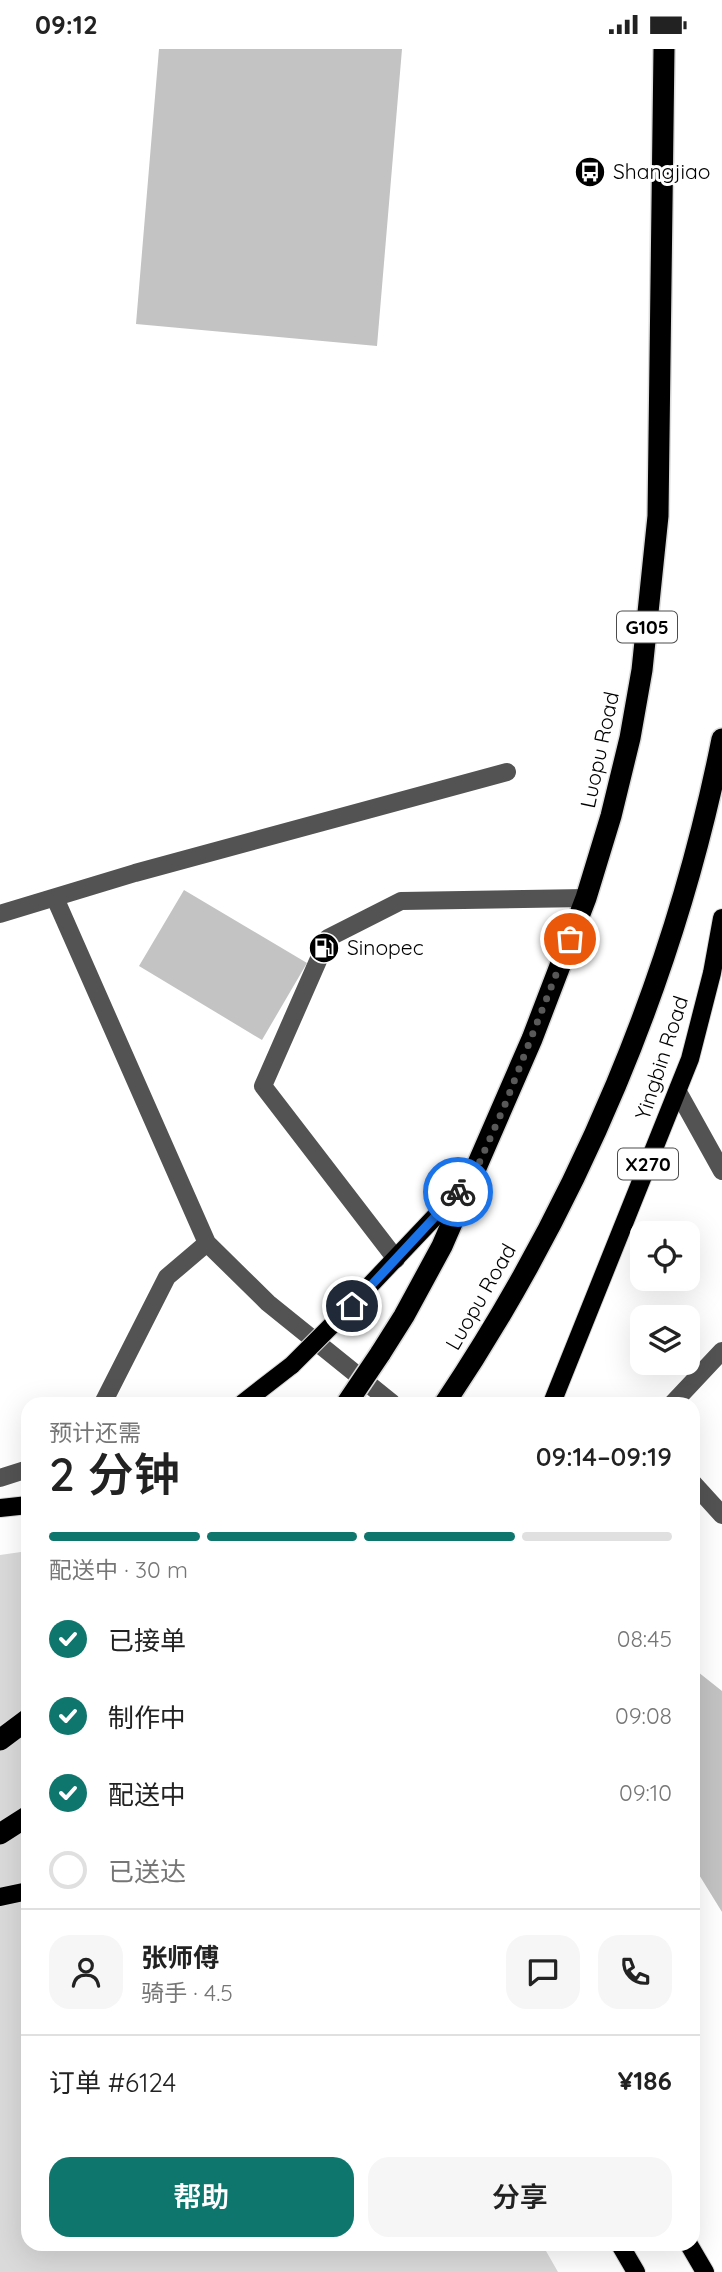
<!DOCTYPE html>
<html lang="zh">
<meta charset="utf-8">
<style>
body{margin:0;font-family:Quicksand,"Noto Sans SC",sans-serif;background:#f6f6f6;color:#222;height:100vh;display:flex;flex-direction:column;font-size:26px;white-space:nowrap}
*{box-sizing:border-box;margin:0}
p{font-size:23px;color:#767676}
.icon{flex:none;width:38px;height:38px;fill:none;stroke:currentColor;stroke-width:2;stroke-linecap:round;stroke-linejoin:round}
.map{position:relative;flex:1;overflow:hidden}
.drawer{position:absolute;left:21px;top:1348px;width:679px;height:854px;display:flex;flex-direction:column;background:#fff;border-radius:21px;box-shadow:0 7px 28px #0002}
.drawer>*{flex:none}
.fabs{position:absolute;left:630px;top:1172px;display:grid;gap:14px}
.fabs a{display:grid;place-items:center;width:70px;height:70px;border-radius:14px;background:#fff;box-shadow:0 7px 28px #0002;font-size:35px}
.pin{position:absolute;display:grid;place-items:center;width:60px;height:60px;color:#fff;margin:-30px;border:4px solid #fff;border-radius:50%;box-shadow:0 2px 7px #0007}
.courier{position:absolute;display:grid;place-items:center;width:70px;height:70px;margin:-35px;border:5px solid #1a73e8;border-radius:50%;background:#fff;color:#222;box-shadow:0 2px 9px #0007}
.head em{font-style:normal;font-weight:600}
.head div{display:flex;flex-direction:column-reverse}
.head{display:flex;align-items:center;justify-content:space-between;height:119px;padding:0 28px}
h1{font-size:46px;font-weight:600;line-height:52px}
.bar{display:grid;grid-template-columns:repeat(4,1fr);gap:10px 7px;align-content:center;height:84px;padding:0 28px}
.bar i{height:9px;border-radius:5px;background:#e0e0e0}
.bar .selected{background:#0f766e}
.bar p{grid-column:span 4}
.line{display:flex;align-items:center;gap:18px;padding:0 28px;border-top:2px solid #e0e0e0}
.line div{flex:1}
.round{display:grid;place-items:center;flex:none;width:74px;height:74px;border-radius:21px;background:#f6f6f6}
ol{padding:0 28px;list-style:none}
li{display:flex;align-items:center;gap:21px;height:77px}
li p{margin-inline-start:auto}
li .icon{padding:7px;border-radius:50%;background:#0f766e;color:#fff;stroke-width:4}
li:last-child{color:#767676}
li i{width:38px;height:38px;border:4px solid #e0e0e0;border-radius:50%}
.cta{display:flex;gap:14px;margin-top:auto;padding:14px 28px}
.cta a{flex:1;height:80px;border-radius:21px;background:#0f766e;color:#fff;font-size:28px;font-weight:600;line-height:80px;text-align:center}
.cta a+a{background:#f6f6f6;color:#222}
.status{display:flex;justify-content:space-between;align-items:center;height:49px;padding:0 35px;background:#fff;direction:ltr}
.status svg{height:19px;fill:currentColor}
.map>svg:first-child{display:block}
.green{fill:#dadada}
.building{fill:#c3c3c3}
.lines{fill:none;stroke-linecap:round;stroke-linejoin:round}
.major-casing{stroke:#dbdbdb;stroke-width:20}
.highway-casing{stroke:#dbdbdb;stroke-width:24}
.minor{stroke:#535353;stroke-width:18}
.major{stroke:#000;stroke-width:18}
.highway{stroke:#000;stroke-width:21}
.major-bridge-casing{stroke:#dbdbdb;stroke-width:20;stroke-linecap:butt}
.highway-bridge-casing{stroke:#dbdbdb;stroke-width:24;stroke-linecap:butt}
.major-bridge{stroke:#000;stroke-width:18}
.highway-bridge{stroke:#000;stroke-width:21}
.done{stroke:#595959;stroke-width:7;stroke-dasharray:0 12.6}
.route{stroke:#1a73e8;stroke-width:9}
.labels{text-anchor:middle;stroke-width:6;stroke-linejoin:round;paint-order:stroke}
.shield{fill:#fff;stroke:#4c4c4c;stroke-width:2}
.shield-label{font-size:19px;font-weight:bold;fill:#000}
.poi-label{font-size:21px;fill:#000;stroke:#fff;text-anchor:start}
.street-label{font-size:21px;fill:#000;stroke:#fff}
</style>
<div class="status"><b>09:12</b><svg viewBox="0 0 49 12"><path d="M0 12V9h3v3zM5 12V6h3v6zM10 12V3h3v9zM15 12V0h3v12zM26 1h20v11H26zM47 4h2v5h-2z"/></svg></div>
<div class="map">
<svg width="722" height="2223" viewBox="0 0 722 2223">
<rect width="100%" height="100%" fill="#fff"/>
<path class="green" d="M28,1502V2194L542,2195L558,2223H0V1506Z"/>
<path class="building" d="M159,0H402L377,297L136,275Z
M184,841L307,914L262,991L139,917Z
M693,1619L722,1642V1863L693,1816Z"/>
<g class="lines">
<g class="major-casing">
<path id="major" d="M338,1270L466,1135
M243,1354L292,1316
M552,1354L690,1010L712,924L722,869
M0,1459L28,1456
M0,1848L28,1842
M619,2194L636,2223
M688,2194L705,2223"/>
</g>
<g class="highway-casing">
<path id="highway" d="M380,1305L404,1267L442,1197L532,990L586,849L611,767L630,689L642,621L658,467L664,0
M445,1354C579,1154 675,926 722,690
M0,1691L28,1670
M0,1785L28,1767"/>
</g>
<path class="minor" d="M55,849L207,1194L268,1254L392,1354
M0,865L135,824L507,723
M678,1043L722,1122
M396,1210L263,1037L328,889L401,852L586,849
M103,1354L167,1228L207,1194
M673,1354L722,1302
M0,1429L28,1420
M693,1434L722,1466"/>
<use href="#major" class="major"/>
<use href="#highway" class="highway"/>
<g class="major-bridge-casing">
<path id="major-bridge" d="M292,1316L338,1270"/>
</g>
<g class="highway-bridge-casing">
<path id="highway-bridge" d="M347,1354L380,1305"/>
</g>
<use href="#major-bridge" class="major-bridge"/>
<use href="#highway-bridge" class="highway-bridge"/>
</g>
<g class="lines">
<path class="done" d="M458,1143L473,1128L504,1058L570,890"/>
<path class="route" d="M352,1257L458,1143"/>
</g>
<defs>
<g id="bus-disc" transform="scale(1.575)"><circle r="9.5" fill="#000" stroke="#fff"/><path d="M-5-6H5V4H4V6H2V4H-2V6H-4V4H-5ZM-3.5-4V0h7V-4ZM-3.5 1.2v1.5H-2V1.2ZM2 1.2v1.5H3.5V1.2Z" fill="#fff"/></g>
<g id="fuel-disc" transform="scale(1.575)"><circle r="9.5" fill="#000" stroke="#fff"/><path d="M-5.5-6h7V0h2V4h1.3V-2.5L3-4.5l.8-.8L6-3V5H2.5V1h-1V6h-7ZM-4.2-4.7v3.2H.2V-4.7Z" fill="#fff"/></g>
</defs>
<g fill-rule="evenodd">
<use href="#bus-disc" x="590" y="123"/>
<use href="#fuel-disc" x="324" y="899"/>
</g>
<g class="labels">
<g class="shield">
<rect x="617" y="562.5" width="60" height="31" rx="5"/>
<rect x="618" y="1099.5" width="60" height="31" rx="5"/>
</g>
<g class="shield-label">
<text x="647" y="585">G105</text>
<text x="648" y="1122">X270</text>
</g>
<g class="poi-label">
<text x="613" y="130">Shangjiao</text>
<text x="347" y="906">Sinopec</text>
</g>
<g class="street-label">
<text transform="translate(600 701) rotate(-78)" y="7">Luopu Road</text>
<text transform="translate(662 1009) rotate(-72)" y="7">Yingbin Road</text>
<text transform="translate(481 1248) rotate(-60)" y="7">Luopu Road</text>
</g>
</g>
</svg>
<div class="fabs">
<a><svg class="icon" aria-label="locate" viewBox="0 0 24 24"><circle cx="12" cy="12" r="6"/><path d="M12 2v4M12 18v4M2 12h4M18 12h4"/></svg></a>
<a><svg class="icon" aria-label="layers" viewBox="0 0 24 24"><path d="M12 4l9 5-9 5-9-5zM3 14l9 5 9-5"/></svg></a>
</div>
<div class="pin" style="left:570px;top:890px;background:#ea580c"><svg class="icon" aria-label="bag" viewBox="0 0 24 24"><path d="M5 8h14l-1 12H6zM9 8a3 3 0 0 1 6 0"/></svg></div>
<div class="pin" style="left:352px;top:1257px;background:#1f2937"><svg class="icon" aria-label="home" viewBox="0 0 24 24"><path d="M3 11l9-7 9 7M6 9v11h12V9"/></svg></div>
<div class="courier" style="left:458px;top:1143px"><svg class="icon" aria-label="bike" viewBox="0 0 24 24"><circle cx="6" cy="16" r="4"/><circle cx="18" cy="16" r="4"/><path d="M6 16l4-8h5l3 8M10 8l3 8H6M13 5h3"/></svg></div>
<section class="drawer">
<div class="head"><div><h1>2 分钟</h1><p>预计还需</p></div><em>09:14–09:19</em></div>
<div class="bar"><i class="selected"></i><i class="selected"></i><i class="selected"></i><i></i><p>配送中 · 30 m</p></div>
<ol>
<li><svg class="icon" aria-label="check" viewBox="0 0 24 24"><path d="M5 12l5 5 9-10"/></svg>已接单<p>08:45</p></li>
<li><svg class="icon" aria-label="check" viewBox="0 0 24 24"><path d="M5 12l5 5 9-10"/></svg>制作中<p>09:08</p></li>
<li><svg class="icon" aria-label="check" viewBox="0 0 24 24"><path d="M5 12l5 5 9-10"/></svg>配送中<p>09:10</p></li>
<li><i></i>已送达</li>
</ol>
<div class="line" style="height:126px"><a class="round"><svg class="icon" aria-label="person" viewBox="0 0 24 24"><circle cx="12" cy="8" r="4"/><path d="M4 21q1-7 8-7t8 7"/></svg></a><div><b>张师傅</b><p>骑手 · 4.5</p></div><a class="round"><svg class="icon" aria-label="chat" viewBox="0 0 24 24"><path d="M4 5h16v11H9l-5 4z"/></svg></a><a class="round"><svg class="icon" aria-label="phone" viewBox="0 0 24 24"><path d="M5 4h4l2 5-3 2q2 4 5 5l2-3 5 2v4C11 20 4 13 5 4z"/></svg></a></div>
<div class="line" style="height:91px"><div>订单 #6124</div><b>¥186</b></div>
<div class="cta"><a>帮助</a><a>分享</a></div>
</section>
</div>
